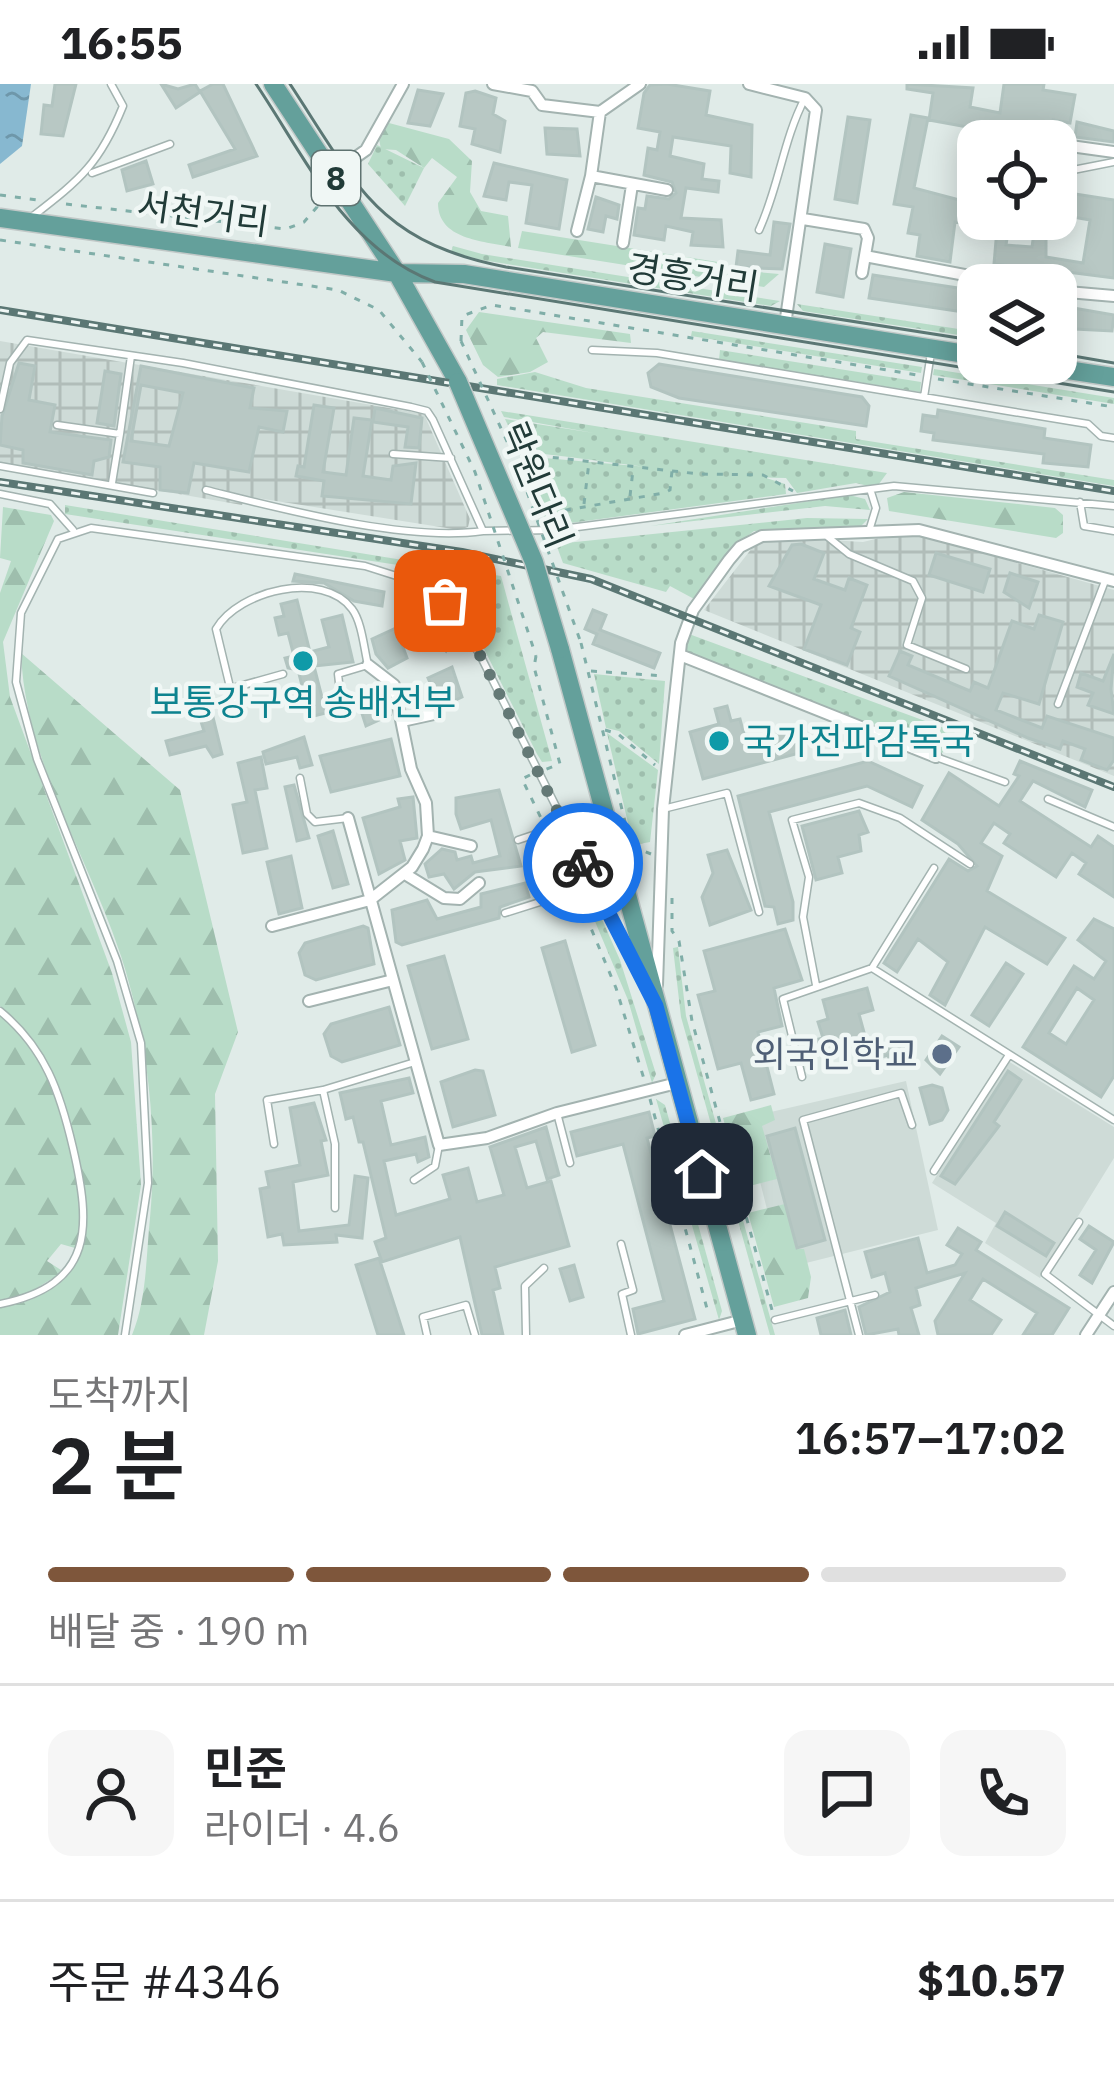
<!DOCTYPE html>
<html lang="ko">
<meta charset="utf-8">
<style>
body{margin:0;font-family:"IBM Plex Sans","Noto Sans KR",sans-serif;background:#f6f6f6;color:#202124;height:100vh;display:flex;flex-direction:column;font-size:45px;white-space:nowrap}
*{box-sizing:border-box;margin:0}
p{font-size:39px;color:#757577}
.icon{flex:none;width:66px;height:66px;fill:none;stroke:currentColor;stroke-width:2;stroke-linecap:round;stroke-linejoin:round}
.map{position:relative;height:1251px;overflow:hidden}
.side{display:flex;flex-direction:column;background:#fff;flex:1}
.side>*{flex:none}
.fabs{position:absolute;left:957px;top:36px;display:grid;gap:24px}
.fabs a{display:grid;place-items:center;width:120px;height:120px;border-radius:24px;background:#fff;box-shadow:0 6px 30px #0003;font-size:60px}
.pin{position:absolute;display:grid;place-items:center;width:102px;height:102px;color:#fff;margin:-51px;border-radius:24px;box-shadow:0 6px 18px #0006}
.courier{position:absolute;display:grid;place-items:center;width:120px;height:120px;margin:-60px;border:9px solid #1a73e8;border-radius:50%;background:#fff;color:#222;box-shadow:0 3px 15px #0007}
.head em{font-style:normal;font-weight:600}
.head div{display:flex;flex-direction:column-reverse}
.head{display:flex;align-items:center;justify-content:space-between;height:204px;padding:0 48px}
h1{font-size:78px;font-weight:600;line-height:90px}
.bar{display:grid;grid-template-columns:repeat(4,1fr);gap:18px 12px;align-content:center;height:144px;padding:0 48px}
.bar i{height:15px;border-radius:9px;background:#e0e0e0}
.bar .on{background:#7e563b}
.bar p{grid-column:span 4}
.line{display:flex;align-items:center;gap:30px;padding:0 48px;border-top:3px solid #e0e0e0}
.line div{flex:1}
.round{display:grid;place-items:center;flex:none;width:126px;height:126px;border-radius:24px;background:#f6f6f6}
.status{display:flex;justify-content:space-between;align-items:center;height:84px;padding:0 60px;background:#fff;direction:ltr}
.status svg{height:33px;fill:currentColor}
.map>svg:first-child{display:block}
.built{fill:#cedbd7}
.industrial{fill:url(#industrial-grid)}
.grass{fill:url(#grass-dots)}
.forest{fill:url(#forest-firs)}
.water{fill:url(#water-ripples)}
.building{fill:#b8c8c4;stroke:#b2c4c0;stroke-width:3;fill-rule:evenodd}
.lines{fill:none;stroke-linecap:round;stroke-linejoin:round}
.lane-casing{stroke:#a3b3b0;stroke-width:9}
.street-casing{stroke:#a3b3b0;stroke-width:14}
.primary-casing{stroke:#c1c8c7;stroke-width:21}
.path{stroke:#80aea8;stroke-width:3;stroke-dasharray:6 9;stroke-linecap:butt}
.lane{stroke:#fff;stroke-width:6}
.street{stroke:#fff;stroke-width:10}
.primary{stroke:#64a09b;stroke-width:18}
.tram{stroke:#5b7774;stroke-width:3}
.rail-casing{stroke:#5b7774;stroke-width:8}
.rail{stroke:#f0f7f5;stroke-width:3;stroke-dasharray:9;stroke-linecap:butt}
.primary-bridge-casing{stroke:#c1c8c7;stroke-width:21;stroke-linecap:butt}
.path-bridge{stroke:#80aea8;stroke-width:3;stroke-dasharray:6 9;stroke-linecap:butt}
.primary-bridge{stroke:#64a09b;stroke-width:18}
.done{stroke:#647976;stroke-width:12;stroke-dasharray:0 21.6}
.route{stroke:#1a73e8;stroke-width:15}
.culture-dot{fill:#0f9aa8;stroke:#f0f7f5;stroke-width:4.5}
.service-dot{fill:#5c6f8a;stroke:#f0f7f5;stroke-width:4.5}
.labels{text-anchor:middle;stroke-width:9;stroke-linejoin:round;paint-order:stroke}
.shield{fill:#f0f7f5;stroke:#5f7371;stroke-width:3}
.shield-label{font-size:33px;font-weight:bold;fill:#213b38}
.street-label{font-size:36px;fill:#213b38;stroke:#f0f7f5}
.culture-label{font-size:36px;fill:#0d838f;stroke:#f0f7f5}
.service-label{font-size:36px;fill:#4e5e75;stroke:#f0f7f5;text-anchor:end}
</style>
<div class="status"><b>16:55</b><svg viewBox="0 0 49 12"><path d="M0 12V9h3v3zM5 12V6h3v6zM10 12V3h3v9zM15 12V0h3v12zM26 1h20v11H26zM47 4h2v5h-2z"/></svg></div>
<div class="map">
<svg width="1114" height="1251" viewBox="0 0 1114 1251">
<defs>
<pattern id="industrial-grid" width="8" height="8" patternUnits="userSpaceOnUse" patternTransform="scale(3)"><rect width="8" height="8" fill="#cedbd7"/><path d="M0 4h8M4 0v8" fill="none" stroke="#b1bdb9"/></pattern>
<pattern id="grass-dots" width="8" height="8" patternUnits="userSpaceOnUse" patternTransform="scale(3)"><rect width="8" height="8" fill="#b8dcc8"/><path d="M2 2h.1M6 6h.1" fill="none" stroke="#9ebead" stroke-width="1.8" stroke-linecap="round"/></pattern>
<pattern id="forest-firs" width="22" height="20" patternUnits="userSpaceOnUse" patternTransform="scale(3)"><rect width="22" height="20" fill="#b8dcc8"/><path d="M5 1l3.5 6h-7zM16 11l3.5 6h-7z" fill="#9ebead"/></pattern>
<pattern id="water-ripples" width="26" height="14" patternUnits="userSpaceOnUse" patternTransform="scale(3)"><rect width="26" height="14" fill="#87b8d0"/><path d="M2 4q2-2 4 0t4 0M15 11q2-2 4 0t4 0" fill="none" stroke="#6e97aa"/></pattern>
</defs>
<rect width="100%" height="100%" fill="#e0ebe8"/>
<path class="built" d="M1008,977L1114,1043V1074L1040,1194L985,1159L996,1139L932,1099Z
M906,997L938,1146L782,1185L744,1034Z"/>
<path class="industrial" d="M0,257L424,330L470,435L468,443L459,446L245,412L242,421L0,379Z
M896,450L918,451L1114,506V692L704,526L752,464L762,459L795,454L863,458Z"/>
<path class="grass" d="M377,61L424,84L405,122L368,80Z
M453,162L482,170L780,217L771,222L482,176L451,168Z
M797,220L978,248V254L803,227Z
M692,247L922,283L921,289L691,252Z
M720,266L921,298L920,308L719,276Z
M934,285L1114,314V320L933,291Z
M535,288L586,304L856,347V355L1114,396V402L497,301V295Z
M501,327L887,389L876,404L856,399L797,409L786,394C702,393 607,377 520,367L505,335L594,349L504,333Z
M521,372L542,374L560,428L544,374L763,393L785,400L786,410L548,442Z
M849,411L865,415L870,426L825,422L650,442Z
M65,421L501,492L552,677L542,678L537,670L474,545L447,503L398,481L65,430Z
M807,434L868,435L858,445L754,447L733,463L696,516L670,502L666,508L563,479L556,460Z
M689,550L955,648L941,671L686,568Z
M594,590L665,597L659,680L619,647L606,644Z
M607,649L658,686L650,758L639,760L631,752Z
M592,813L620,876L656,990L652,999L628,916L586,816Z
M678,863L686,932L775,1251H770L681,933L673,864Z
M656,1015L665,1021L722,1227L719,1236Z"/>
<path class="forest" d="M389,39L449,55L472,77L470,108L481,127L508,132L511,163C484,157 438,156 438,119L457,93L432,74L424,84L396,66L381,65L379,55Z
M522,147L724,179L725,185L779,190L764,203L518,164Z
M479,228L630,250L631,259L543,248L536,254L548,278L530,288L498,293L483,281L466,246Z
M904,408L1055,424L1063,431V449L1056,454L889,427L887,414Z
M3,423L51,431L54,437L3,558L10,613L112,889L131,958L141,1101L118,1251H0V1224C93,1206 96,1148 77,1069C62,1009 47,965 0,922V509L11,477L0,474Z
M21,569L180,706L238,948L215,1010L218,1177L204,1251H132C147,1215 146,1172 150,1134C158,1046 148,956 121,872C88,772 25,676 21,569Z
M0,931C19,947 37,965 49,988C68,1024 93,1128 75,1164L61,1160L47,1177L61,1186L58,1191L27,1210L0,1216Z
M771,1021L775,1036L762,1042L777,1095L742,1104L723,1034Z
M785,1120L796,1165H804L811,1193L808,1214L774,1223L748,1129Z"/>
<path class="water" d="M0,0H31L22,62L0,80Z"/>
<path class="building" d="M55,0H76L63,52L41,50L44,21L52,22Z
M161,0L178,5L195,0L200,8L176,24Z
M213,0H223L257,72L193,93L189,81L235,65L200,7Z
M667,0L710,7L706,31L752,41L751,93L730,89L731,62L673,53L670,72L704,80L702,95L719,97L718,108L686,104L681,134L721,136L723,163L691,161L693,148L666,142L664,156L634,151L638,124L645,125L647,112L669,115L676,109L672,98L644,91L648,64L657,66L660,48L638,44L644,9L650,1Z
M907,0L973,4L970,23L1000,29L1004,0H1044L1043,6L1075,11L1070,39L1053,36L1047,57H1005L1006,50L929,36L933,9L907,5Z
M418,6L443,10L430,42L408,39Z
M475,7L496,14L493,30L505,37L500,68L472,60L475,45L460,42L466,9Z
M911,31L928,34L914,104L978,121V135H1010L1006,161L1032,163L1036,135H1046V173L1083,179L1090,136L1056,130V107L1114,116V194L1044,185L1042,199L1028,198L1029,184L994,180L997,145L955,138L950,178L917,172L920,151L908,149L913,123L894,120Z
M848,33L870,36L857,119L835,115Z
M1077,38L1114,47V58L1075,53Z
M545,44L577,45L580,72L547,70Z
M146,77L153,100L127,107L122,86Z
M494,79L567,96L559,145L526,139L532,101L509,98L506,116L484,112Z
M596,113L619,121L617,135L606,132L603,148L588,145Z
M774,138L790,140L782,185L736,183L738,167L770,171Z
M825,160L851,165L843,213L817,208Z
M873,191L978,207L977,230L869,214Z
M1056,221L1114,231L1112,247L1056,244Z
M19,279L35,282L29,316L55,321L50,348L111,356L109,373L94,377L92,391L23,379V366L0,361L2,332Z
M659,280L862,313L869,322L866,342L679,314L651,303L648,289Z
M141,282L254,304L250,324L287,327L283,348L259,343L249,388L194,379L188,409L160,406V383L123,378ZM141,301L183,309L169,362L131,357Z
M105,287L121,290L114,342L97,339Z
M314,321L334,324L323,388L346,391L354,334L372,336L363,392L391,396L393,382L416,379L411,420L322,412L324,397L296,392L298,382L304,383Z
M375,324L422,334L419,364L405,363L408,343L373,338Z
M938,326L1045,345L1044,354L1091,361L1088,383L1043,379L1044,370L933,356L934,349L921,347L923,331L937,333Z
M801,460L824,469L814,495L845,506L849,494L867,501L851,544L860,548L847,581L804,565L821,521L769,502L792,461Z
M936,469L990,485L983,508L929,491Z
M1010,489L1038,498L1029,524L1004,508Z
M295,490L384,508L382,522L354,517L324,499L293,497Z
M297,516L310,568L329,563L322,536L342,531L353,578L314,582L326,629L310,633L298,586L288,584L285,574L294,572L288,549L279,551L275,534L284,532L281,520Z
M428,523L455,552L446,567L416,534Z
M593,526L606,531L600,546L660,569L654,584L593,560L597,550L585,545Z
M1039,531L1063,538L1039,620L1003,609L996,626L1042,644L1047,632L1114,654V676L1107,686L1081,676L1085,665L1063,657L1060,665L1028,654L889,592L900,567L912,572L908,581L970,607L974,598L988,604L1012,537L1034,545Z
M396,544L407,574L388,584L376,570L372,555Z
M1114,570L1111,605L1114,630L1088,621L1093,609L1077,603L1081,589L1103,597Z
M452,583L462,613L441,623L428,594Z
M378,601L390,631L366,642L356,611Z
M727,622L731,637L740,635L747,662L796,643L803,668L703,695L690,648L719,640L715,625Z
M211,625L222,670L213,673L206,662L170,671L166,657L204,647L198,628Z
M304,653L312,681L300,684L297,673L266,680L263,668Z
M391,655L400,692L331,708L320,672Z
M261,673L267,704L255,706L267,764L243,769L233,721L247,718L238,679Z
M868,677L922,702L912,723L867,702L769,728L793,818V836L778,840L774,823L765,822L738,712Z
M1020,677L1092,706L1085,723L1033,697L1020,717L1091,763L1098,752L1114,763V813L1079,790L1086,779L1072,769L1056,793L1004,759L1010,750L994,739L981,759L1002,772L987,807L1065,854L1047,880L985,843L945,921L930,911L948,878L918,855L897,888L884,879L949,775L968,787L977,782L958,760L922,736L949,689L999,722L1019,692L1014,690Z
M294,701L309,754L297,757L285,703Z
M499,706L521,782L475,788L454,805L444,790L429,793L425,780L442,765L455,768L457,776L471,772L473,779L500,772L491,736L461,745L456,730V714Z
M413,713L417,754L400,757L405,776L379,790L363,734L400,723L398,715Z
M859,727L868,748L859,751L861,767L838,773L842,789L816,796L802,742Z
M333,747L348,800L333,804L318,752Z
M727,766L751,826L710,841L702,813L713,789L708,771Z
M291,772L302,824L279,830L267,778Z
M525,799L529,813L500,823L499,834L402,861L396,858L392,826L427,816L437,835L481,823V810Z
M1094,835L1114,845V992L1101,1013L1023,963L1074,882L1094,895L1106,877L1078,856ZM1077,904L1094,916L1066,960L1049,949Z
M363,842L368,844L374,880L316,896L305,891L299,869L305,859Z
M785,845L802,896L774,904L782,942L758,948L774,1010L751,1016L741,979L718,985L698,911L715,907L704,867Z
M565,857L595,961L572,968L542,864Z
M444,872L468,955L432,965L408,882Z
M1006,879L1023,890L989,942L972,931Z
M867,904L873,926L859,930L868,963L903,956L908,973L890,978L888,971L862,979L855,954L813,966L811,957L823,954L818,938L828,935L823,916Z
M389,923L400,961L342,978L331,972L324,950L331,940Z
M942,952L959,963L940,990L926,976Z
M475,986L483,987L495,1031L453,1043L441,998Z
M1008,987L1021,996L994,1038L999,1042L955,1100L941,1092Z
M409,994L413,1009L381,1017L391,1061L425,1053L429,1073L418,1078L416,1070L384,1077L396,1131L450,1115L443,1091L468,1084L477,1118L504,1111L490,1063L546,1043L559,1091L547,1095L536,1057L515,1063L527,1104L551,1097L569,1162L495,1183L500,1204L493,1206L503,1251H482L460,1153L382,1178L375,1158L386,1154L363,1058H359L353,1033L346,1035L340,1009Z
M932,1001L942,1004L948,1026L942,1036L930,1040L920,1004Z
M314,1019L326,1056L321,1057L328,1091L293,1098L299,1147L349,1141L355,1092L368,1094L362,1154L336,1151L337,1158L284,1161L282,1150L268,1153L260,1105L269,1103L266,1088L300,1081L290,1024Z
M649,1028L655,1052L647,1054L695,1235L638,1250L633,1225L664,1217L623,1060L577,1072L571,1048Z
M795,1044L825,1156L797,1164L767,1052Z
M1005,1128L1054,1159L1046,1172L997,1142Z
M1089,1142L1114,1158L1092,1199L1080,1191L1096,1166L1080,1155Z
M958,1144L981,1158L976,1166L1069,1224L1052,1251H1023L1037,1229L983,1195L970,1216L1001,1236L991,1251H938L935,1237L965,1189L916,1204L920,1221L911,1224L919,1251H899L898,1245L866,1251L859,1223L890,1208L885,1189L872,1193L865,1168L918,1154L927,1189L955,1181L962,1170L947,1161Z
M379,1174L404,1251H378L356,1181Z
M574,1181L583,1213L570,1217L560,1185Z
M845,1226L851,1251H821L817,1234Z"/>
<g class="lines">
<g class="lane-casing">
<path id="lane" d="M1068,87L1114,78
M92,89L170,60
M33,132C81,95 100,79 123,22L111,0
M759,146C779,103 783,56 805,14
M592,266L657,269L996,325L1088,340L1101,352L1114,354
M924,313L931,269
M0,325L10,279L27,256L183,279L411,323L427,327L433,336L483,447L554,446L894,402L1114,422
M57,341L120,350L112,399
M120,350L131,272
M393,370L451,374
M0,382L153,409
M206,406C283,425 405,458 483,447
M0,410L50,420L73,446
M1080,418L1084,442L1114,447
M869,447L876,424L871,408
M828,453L849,470L913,497L922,514L907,561L966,585
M229,605L283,590
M1058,620L1105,497
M236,628L216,545C239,506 323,486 352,525C362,538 364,565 368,581L338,590L342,625
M936,673L1005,698
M300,694L307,730L315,738L348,734
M1048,715L1114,743
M663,725L727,709L759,828
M518,756L563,741
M505,829L594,801
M872,884L934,784
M816,901L803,833L809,793L792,736L859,719L900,734L970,780
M0,927C45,964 60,1008 73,1064C91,1142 95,1201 0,1220
M802,993L783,915L872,884L1114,1036
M557,1029L570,1079
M274,1060L267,1016L323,1006
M934,1087L1009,971
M414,1096L435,1082L439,1061
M335,1124V1060L323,1006L415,978
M1079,1138L1045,1190L1114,1242
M621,1160L633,1206L622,1210L631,1251
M775,1236L875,1211
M125,1251L148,1099L141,959L117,877L37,675L16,598L21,529L58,455L91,444L365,482L431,503L479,569L641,892
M427,1251L423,1233L466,1221L475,1251
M526,1251L525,1202L544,1184
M859,1251L803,1036L901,1009L912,1041"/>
</g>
<g class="street-casing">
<path id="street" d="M493,0L532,7L542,21L600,28L591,92L667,106
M749,0L805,14L816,26L785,241
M600,28L640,0
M1056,60L1114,68
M332,90L366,66L403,0
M803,135L864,145L868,154L862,189
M577,147L591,92
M623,159L632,101
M865,172L1018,201
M1056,207L1114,212
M680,571L936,673
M402,637L434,630
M348,734L439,1061L487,1054L557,1029L677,999
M428,752L471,762
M405,790L444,814L460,815L479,799
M272,842L370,816L412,783L423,765L428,752L426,719L411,685L394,601L368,581
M657,901L663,725L681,559L693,526L729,476L740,463L762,452L919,446L1114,497
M309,917L393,896
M685,1251L743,1236
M1086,1251L1114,1208"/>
</g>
<g class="primary-casing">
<path id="primary" d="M273,0L397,189L458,298
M0,134L397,189L464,190L978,272
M1022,279L1114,293
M560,565L747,1251"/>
</g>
<path class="path" d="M0,111L38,116
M66,120L286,145L304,138L317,123L313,105
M0,156L338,206L379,226L422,278
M461,257L462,232L492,221L917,291
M938,295L1114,323
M523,370L699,390L763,391L793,407
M543,374L561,427L664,409L670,406L672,387
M630,412L633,386
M584,420L589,378
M581,559L631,762L651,770
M536,572L534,583L560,680L544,686
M591,587L665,592
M605,646L618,650L655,681
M530,691L522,695L543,738
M550,752L572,798
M672,814V847L679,857L692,937L772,1226
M580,818L616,904L644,995
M650,1015L709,1232"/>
<use href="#lane" class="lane"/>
<use href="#street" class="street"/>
<use href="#primary" class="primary"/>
<path class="tram" d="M256,0C307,76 346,165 435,198L1114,308
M290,0C357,102 378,158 506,183L978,257
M1056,269L1114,279"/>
<g class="rail-casing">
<path id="rail" d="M0,226L1114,407
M0,398L462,468L591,495L1114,703"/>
</g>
<use href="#rail" class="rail"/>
<g class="primary-bridge-casing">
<path id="primary-bridge" d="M458,298L534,478L560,565"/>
</g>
<path class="path-bridge" d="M461,257L516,377L581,559
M422,278L475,388L536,572"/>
<use href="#primary-bridge" class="primary-bridge"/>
</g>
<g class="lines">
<path class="done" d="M445,517L479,569L583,779"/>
<path class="route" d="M583,779L656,922L702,1090"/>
</g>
<g class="culture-dot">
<circle cx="303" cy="577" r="12"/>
<circle cx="719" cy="657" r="12"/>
</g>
<circle class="service-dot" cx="942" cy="970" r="12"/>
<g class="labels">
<rect class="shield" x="312" y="67" width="48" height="54" rx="9"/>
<g class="shield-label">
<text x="336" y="106">8</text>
</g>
<g class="street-label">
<text transform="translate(203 129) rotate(8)" y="13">서천거리</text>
<text transform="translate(693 193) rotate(9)" y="13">경흥거리</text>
<text transform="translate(537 401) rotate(68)" y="13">락원다리</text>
</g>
<g class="culture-label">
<text x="303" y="631">보통강구역 송배전부</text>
<text x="743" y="670" text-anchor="start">국가전파감독국</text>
</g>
<g class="service-label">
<text x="918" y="983">외국인학교</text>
</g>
</g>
</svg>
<div class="fabs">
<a><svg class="icon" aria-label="locate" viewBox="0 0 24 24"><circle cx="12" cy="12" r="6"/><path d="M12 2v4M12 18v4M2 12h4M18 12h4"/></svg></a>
<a><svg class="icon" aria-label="layers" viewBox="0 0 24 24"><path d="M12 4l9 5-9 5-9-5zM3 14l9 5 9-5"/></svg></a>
</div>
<div class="pin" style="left:445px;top:517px;background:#ea580c"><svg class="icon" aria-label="bag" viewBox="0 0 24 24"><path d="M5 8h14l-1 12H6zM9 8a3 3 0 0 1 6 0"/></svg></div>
<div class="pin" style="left:702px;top:1090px;background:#1f2937"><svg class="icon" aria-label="home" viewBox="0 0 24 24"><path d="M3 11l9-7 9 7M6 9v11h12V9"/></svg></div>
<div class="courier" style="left:583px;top:779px"><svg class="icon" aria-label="bike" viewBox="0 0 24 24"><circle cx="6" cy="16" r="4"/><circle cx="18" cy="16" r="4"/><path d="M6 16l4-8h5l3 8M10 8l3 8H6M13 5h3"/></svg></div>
</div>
<section class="side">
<div class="head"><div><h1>2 분</h1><p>도착까지</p></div><em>16:57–17:02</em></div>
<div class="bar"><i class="on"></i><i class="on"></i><i class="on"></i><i></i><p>배달 중 · 190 m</p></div>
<div class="line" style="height:216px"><a class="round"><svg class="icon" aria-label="person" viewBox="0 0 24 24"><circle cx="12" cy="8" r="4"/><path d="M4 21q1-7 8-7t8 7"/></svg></a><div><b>민준</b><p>라이더 · 4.6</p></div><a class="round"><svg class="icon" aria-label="chat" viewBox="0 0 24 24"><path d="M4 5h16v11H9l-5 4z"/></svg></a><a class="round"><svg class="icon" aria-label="phone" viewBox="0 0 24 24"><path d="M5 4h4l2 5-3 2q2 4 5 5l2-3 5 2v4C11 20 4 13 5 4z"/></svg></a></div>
<div class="line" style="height:156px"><div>주문 #4346</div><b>$10.57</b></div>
</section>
